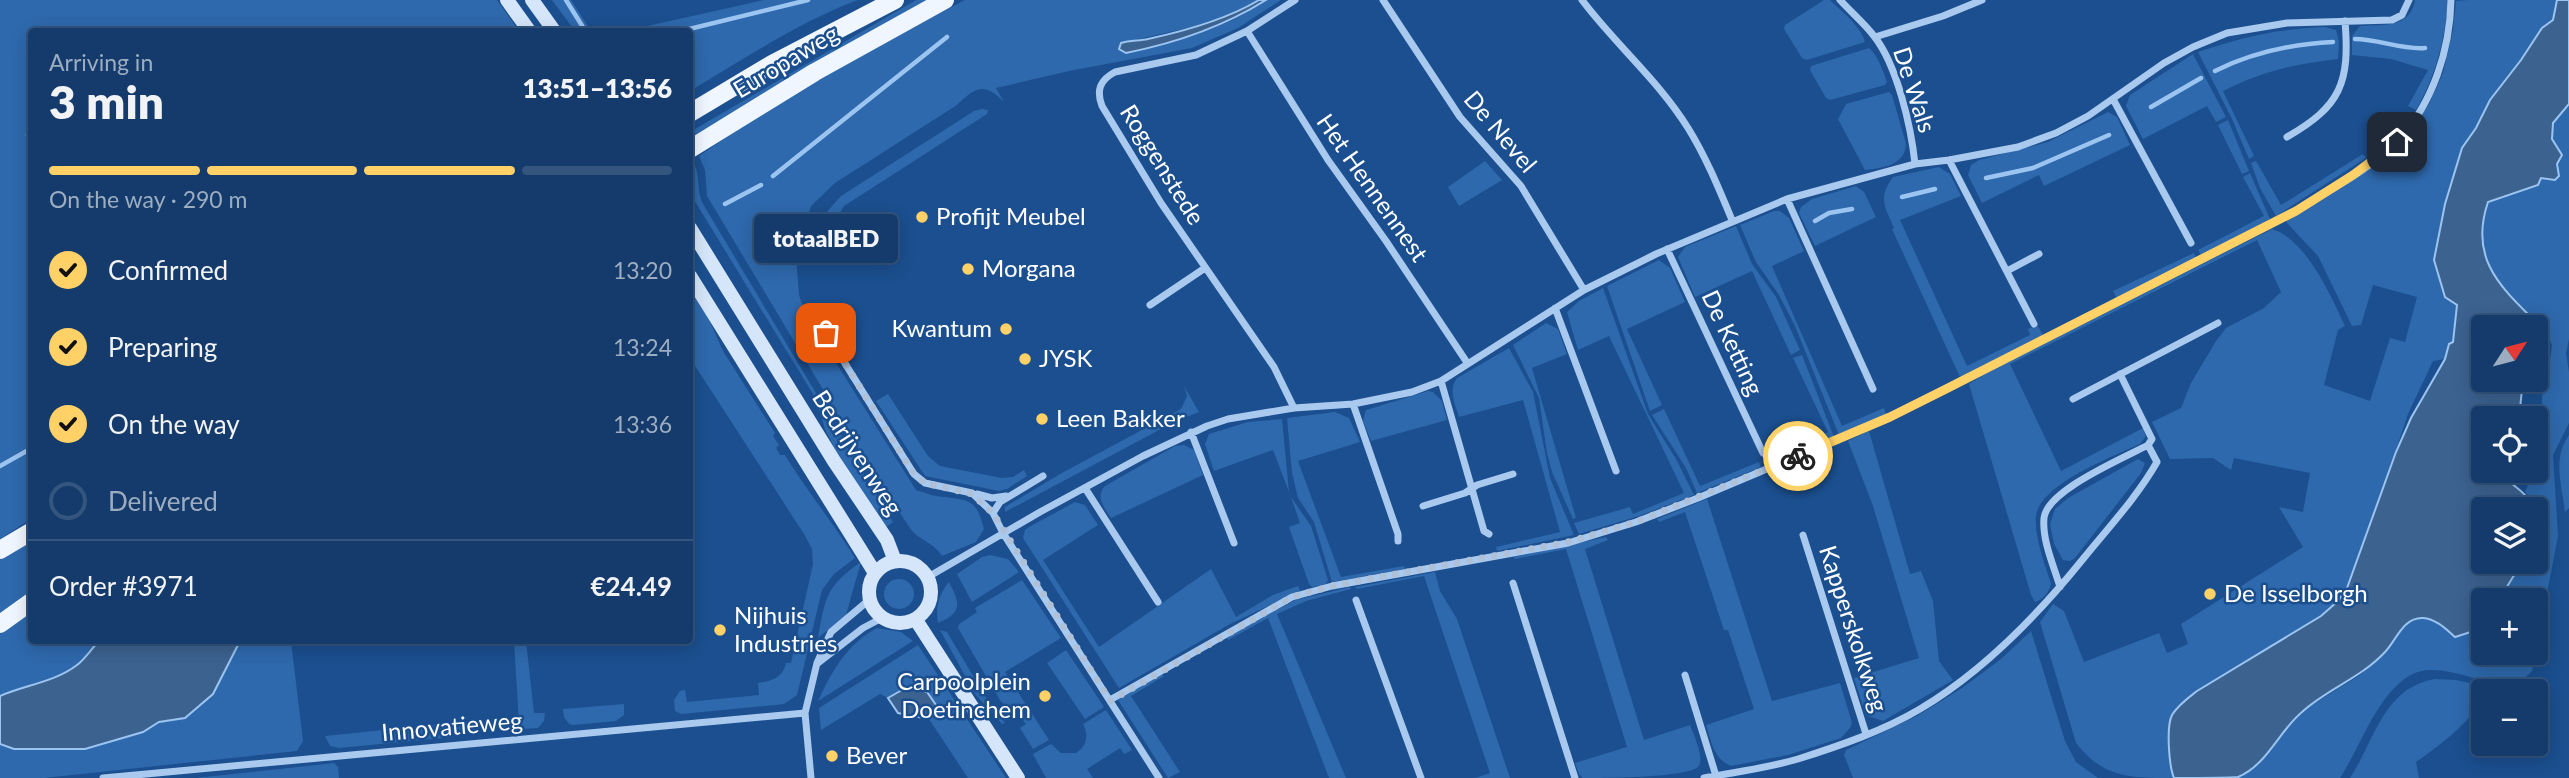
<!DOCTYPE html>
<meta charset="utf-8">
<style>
body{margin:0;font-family:Lato,sans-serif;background:#214673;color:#f1f3f6;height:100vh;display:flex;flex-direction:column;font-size:26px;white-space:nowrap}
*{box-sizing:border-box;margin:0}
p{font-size:23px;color:#9dadc1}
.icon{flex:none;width:38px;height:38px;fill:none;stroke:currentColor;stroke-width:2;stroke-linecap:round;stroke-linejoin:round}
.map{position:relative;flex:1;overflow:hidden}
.side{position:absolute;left:28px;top:28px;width:665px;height:616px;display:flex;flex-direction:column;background:#143b6b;border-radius:7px;box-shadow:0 4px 18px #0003,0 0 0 2px #33557e}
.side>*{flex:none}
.needle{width:46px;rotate:54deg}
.buttons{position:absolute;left:2471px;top:315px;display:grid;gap:14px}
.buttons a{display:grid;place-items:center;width:77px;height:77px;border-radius:7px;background:#143b6b;box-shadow:0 4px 18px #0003,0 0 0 2px #33557e;font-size:35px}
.pin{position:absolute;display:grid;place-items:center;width:60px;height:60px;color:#fff;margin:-30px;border-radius:14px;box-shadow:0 4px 10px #0006}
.courier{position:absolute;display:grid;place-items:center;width:70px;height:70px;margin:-35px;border:5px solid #ffd166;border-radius:50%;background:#fff;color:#222;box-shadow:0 2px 9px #0007}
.bubble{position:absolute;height:49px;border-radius:7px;background:#143b6b;box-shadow:0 4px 18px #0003,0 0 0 2px #33557e;font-size:23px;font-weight:800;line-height:49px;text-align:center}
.overview em{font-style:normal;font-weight:800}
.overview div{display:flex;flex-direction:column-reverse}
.overview{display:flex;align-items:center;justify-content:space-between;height:119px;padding:0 21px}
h1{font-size:46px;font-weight:800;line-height:52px}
.bar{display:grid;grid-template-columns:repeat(4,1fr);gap:10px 7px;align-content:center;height:84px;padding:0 21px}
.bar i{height:9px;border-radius:5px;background:#33557e}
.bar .current{background:#ffd166}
.bar p{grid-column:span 4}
.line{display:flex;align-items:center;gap:18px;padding:0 21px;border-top:2px solid #33557e}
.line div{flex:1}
ol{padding:0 21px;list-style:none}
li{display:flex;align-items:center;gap:21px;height:77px}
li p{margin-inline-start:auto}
li .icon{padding:7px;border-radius:50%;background:#ffd166;color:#111;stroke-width:4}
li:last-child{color:#9dadc1}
li i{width:38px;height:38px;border:4px solid #33557e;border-radius:50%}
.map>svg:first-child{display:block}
.green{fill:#2e69ad}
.water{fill:#3c6290;stroke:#9cc4f0;stroke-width:2}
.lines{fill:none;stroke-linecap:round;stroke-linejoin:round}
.stream{stroke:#9cc4f0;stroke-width:4.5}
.street{stroke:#a9c9ee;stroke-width:7}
.secondary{stroke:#d6e6fa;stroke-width:14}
.primary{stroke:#f0f6ff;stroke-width:18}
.done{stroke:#afc1d8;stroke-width:7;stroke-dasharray:0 12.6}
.route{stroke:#ffd166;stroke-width:9}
.poi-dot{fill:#ffd166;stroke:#1b4f8f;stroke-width:2.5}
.labels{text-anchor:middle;stroke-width:5;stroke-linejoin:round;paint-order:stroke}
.street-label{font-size:24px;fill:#fff;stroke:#1b4f8f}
.poi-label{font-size:24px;fill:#fff;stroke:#1b4f8f;text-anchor:start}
</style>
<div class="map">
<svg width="2569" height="778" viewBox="0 0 2569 778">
<rect width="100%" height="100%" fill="#1b4f8f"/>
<path class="green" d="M0,0H497L519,31L32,32L31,519L0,539Z
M552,0H571L591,31H575Z
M764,0H858C799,22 744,59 690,91V32L625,31Z
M916,0H928L858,38L690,138V132Z
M965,0H1259L1240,11L1192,27L1121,43L1126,53L1197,34L1235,19L1265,0H1281L1238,28L1192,48L1069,71L996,88L1004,102C984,82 976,87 957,105L835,183L811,206L796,257L799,295L806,315L916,490C926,493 935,497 945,497C972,500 977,502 984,529L976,542L942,556C935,544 922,541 912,531L870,468L707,196L705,170L699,156C783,97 874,48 965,0Z
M1824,0H1830C1842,12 1860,25 1865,42L1807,60L1802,58L1784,29L1785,25Z
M2415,0H2448C2445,40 2436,75 2416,110L2408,106L2428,70L2391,59L2352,55V36L2360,26C2383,24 2410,29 2415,0Z
M2468,0H2557L2553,20L2542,28L2521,60L2490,100L2476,128L2462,148L2434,260L2438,273L2457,304L2453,342L2448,344L2445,359L2433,361L2408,414L2358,564L2347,588L2338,601L2321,616L2201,689C2191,696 2177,705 2172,716C2166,728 2169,766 2174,778C2130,778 2103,778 2076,743L2040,622L2053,604L2064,611L2084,662L2159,633L2167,653L2188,644L2181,624L2303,547L2279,507L2303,512L2310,473L2234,458L2231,470L2213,458L2170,459L2152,422L2181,408L2191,383L2216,341L2226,328L2264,308L2281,292L2257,240L2010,364L2061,471L2143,428L2146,436L2140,444C2114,456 2040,484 2036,516C2034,537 2045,564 2051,584C2049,592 2043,600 2035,602L2031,595L1969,384L1985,374L2272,229C2306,239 2331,296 2345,326L2338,330L2324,385L2370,401L2390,338L2405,342L2417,297L2373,285L2361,325L2352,326L2318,256L2286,222L2347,181L2411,129L2429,104L2443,73L2453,30L2456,1Z
M2325,27L2336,30L2339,42L2338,59C2295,64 2262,71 2223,91L2254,156L2249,159L2232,119L2198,52C2244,37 2276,29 2325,27Z
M1869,48C1878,55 1883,71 1887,82L1885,85L1830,100L1826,98L1810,70L1811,66Z
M2193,54L2226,117L2216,122L2207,106L2143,139L2126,106L2130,95Z
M1889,92L1892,95L1906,144C1905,165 1883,168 1865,170L1838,119L1846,104Z
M2569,104V339L2566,353L2569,372V423L2553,455L2558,536L2532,671C2504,705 2445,653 2409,676C2377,695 2360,748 2340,778H2237L2250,769L2272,749L2285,730L2302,711L2360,675L2387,651L2397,633L2409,622L2422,618L2439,623L2455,637L2483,628V653H2536V600H2499L2522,562H2536V509H2530L2529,498L2525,492L2534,471H2536L2542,422V396L2547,382L2552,345L2548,337L2536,333V327H2529L2532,318C2492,279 2473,260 2488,202L2537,185L2540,178L2548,179L2557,164L2555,143L2552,139L2553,124Z
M982,109L988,110L987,114L844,206L821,246L812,243L825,214L841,196L974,111Z
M2108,112L2117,117L2130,145L2044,186L2039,175L1982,203L1968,175L1971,165L1979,160L2048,142Z
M2228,120L2249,171L2242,174L2218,125Z
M2363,154L2366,158L2276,216L2260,188L2251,163L2256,161L2281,205Z
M1485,161L1502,180L1459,206L1448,187Z
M693,162C701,175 696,190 703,204L893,522L877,534L825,429L816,399L691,195L690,169Z
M1939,167L1950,174L1961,196L1900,220L1967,366L2030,335L2028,329L2037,325L2043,335L1960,377L1892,229L1894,228C1884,205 1878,198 1893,177Z
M2250,173L2270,219L2201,255L2198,250L2264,216L2243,177Z
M1856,186L1864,192L1876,217L1815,246L1799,213L1801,207L1812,199Z
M1774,211H1780L1789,218L1804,251L1772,266L1842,426L1884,408L1886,414L1839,435L1795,326L1779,295L1756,262L1740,225Z
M1736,226L1752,264L1776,297L1800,350L1791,355L1752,271L1695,297L1678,257L1685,247Z
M2194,253L2196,258L2117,299L2113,291Z
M1659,260L1670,268L1685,302L1627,329L1662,405L1650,411L1607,286Z
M690,284L702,304L723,351L775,433L773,436L779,445L776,448L780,455H785C807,491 833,523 855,558L834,574L822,590L797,695L784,704L681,714L675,711L674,700L680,691L685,690L687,702L759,695L758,683C771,681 783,678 786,663H791L813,564L812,549L804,534L690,358Z
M1603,288L1648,414L1676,459L1694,495L1639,516L1579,534L1574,523L1630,507L1633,514L1684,493L1609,336L1578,350L1567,312L1579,301Z
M1546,323L1558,329L1567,354L1532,368L1576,518L1573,519L1552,472L1547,453L1539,398L1513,345Z
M1509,348L1533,392L1550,478L1574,535L1497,551L1496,547L1560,532L1523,400L1459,417C1455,404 1448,390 1457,378Z
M1802,355L1834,437L1768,465L1766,459L1828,432L1793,358Z
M1184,386L1199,412L1176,421L1005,512V507L1060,474L1181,409L1187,396Z
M1428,391L1433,392L1442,401L1447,420L1371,441L1363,421L1366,410Z
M888,394L928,456L940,466L1002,478L1013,477L1024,470L1027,476L1007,489L999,491L925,476L876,401Z
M1664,409L1700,486L1759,462L1761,467L1697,493L1686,468L1652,415Z
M1335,412L1349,418L1360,442L1298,461L1341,577L1404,566L1405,569L1332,582L1314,522L1298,498L1292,473L1287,418Z
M1282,419L1289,492L1273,450L1214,471L1205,444L1209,434L1248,422Z
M1869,431L1910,574L1921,571L1933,601L1939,661L1953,680L1883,721L1868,716L1865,713L1854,678L1919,658L1873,506L1848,441Z
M2569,435V508L2565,512C2562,484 2552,459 2569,435Z
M1184,445L1194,450L1203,475L1111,518C1104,507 1095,497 1105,486L1175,446Z
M2138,459L2145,463L2141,473L2075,558L2070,561L2063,560L2054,544L2050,524L2055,509L2068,498Z
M1291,497L1311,526L1328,580L1326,584L1312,587L1309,584L1289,527L1300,523Z
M1707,499L1772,701L1840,683L1852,723L1850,728L1841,738L1788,755L1731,766C1713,758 1712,743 1706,725L1754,709L1728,630H1724L1685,512L1659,522L1657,519Z
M1075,502L1085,505L1098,525L1043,560L1099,647L1211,569L1236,617L1273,595L1298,586L1300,591L1230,624L1119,688L1023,538L1025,530L1029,527Z
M1606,537L1608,540L1585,549L1644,740L1690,725C1694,736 1704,755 1699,766C1690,778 1603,778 1583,778L1579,774L1575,763L1627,747L1566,549L1515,559L1514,557Z
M31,539V590L0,613V559Z
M990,555L1008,559L1019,572L972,602L957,574L982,557Z
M861,562L846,615L818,638C825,598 826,586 861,562Z
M1435,572L1440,591L1457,619L1510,778H1475L1490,773L1424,576L1357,589L1355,587Z
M884 594a15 15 0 1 1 30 0a15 15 0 1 1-30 0Z
M1022,580L1061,638L1005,672L1049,740L1033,749L1020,728L1026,724L1020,716L1015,718L1000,700L958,628L959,624L977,612L975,608Z
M949,582C960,603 963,613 938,623C935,608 939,594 949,582Z
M1350,587L1351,589L1306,601L1277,614L1346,778H1329L1268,618L1228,640L1227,637L1295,600Z
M31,610L32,640L99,641C92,648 85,659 77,665C55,682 25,685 0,696V634Z
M877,628L901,632L913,641L818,701C832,671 847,644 877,628Z
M940,630L947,632L988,701L1005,723L1002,724L975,694Z
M2031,631L2065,741L2076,762L2098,778H1853L1844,755L1846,750L1917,716L1962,688L2001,659Z
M227,641H291L303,741L297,751L44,778H0V715L109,734L120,739L131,736Z
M514,641H526L534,713H545L544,721L538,728L523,729L519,723Z
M918,645L1006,778H968L927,716L938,708C927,686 907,680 888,698L880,694L821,730L819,708Z
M1066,650L1104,707L1085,719L1047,663Z
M1160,674L1164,676L1131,696L1180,772L1168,778L1118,700Z
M2435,679L2456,680L2491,688L2489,691H2483C2483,714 2434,750 2416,762L2419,778H2350C2375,740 2383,688 2435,679Z
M624,704V715L616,721L573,725L569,724L564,717L563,709Z
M1106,710L1132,750L1124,754L1120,748L1087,769L1093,778H1046L1033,754L1051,744L1061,753H1076C1087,746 1089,735 1083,724Z
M462,722L460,732L453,737L339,748L330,746L325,736Z
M334,763L338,767L339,778H196Z"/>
<path class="water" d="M1259,0H1266C1223,27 1176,43 1126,53L1119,49L1121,43C1130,40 1139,41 1148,39C1185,31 1226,20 1259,0Z
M2557,0H2569V104L2553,123L2552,139L2562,155L2557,164L2559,176L2555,180L2541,178L2538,185L2488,202C2470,255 2496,283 2532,318L2529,327H2483V380H2523L2519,418H2483V471H2512L2510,482C2521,492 2529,494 2530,509H2483V562H2522L2499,600H2483V628L2455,637C2446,629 2436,619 2423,618C2403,617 2396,641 2385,652C2361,678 2327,689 2302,712C2279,731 2267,765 2238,777C2227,778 2188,778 2174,778C2169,766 2166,727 2172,715C2178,705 2188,698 2197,691L2321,616L2338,601L2347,588L2396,452L2411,418L2445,359L2449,344L2453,342L2457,305L2445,297L2434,260L2445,204L2462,148L2476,128L2490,100L2521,60L2542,28L2553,20Z
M99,641H240L213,694L185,718L159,722L143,732L85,749H14L0,744V696C25,685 55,682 77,665C85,659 92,648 99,641Z
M907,687L927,692L938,708L923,718L898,713L888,698Z"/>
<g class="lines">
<path class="stream" d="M566,0L586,32
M677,32L808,0
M2355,39C2379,39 2401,50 2425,48
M2215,71C2253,52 2292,44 2333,42
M2151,107L2201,78
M28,135L32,141
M773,176L947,37
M1986,178L2033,168L2109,135
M1902,197L1935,189
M725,204L761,185
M1815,221L1829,213L1852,209
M0,466L32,448"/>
<path class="street" d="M1383,0L1460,117L1521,186L1584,290
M1582,0C1615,44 1659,81 1688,128C1706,157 1719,189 1732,220
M1840,0C1851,12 1864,23 1874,36C1897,65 1911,126 1915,164
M1247,31L1328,160L1386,241L1468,364
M1875,37L1943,16L1982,0
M2113,99L2191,243
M2287,137C2341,106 2350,83 2345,21
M1949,160L2034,324
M1787,199L1873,389
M1667,249L1763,453
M2007,271L2039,254
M1150,305L1205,268
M1555,308L1616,471
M826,333L914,474L925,483L972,493L993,513L1000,502L1043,476
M2120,374L2152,439L2148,445
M1441,381L1484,531L1489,534
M2073,399L2218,323
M1353,404L1398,534V541
M1294,408L1274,367L1161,203L1102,106C1096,90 1100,80 1115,72L1196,55L1247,31L1295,0
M1191,432L1234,543
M1085,488L1158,602
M977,494L992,498L1006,496
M1423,506L1465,493L1477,485L1513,474
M993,513L1003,533L1159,778
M1803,535L1866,734
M928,577L1040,512L1143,456L1207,426L1228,419L1294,408L1353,404L1412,392L1441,381L1584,290L1656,254L1787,199L1915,164L1949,160L2018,147L2056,133L2088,116L2164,63L2193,47L2227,33L2287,23L2392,20L2402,15L2409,0
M1513,583L1575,778
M1356,600L1421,778
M818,663L863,628L882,618
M1685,675L1716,776
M1110,700L1292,597L1332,586L1568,543L1636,522L1698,498L1890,417L2296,211C2328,191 2374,167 2399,140C2433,102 2450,50 2451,0
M103,778L805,713
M811,778L805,713L817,663L831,632L869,600
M1704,778C1735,772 1768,768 1798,759C1839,746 1883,731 1920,709C1984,671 2037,616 2083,559C2109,527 2137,497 2157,462L2148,445C2124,458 2047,490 2044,518C2042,541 2054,566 2060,587"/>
<path class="secondary" d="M507,0L530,32
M532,0L555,32
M690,228L834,461L887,540L895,561
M690,276L875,573
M869 592a31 31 0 1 1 62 0a31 31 0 1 1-62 0Z
M916,620L1018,778"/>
<path class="primary" d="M690,113L772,64L895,0
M690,149L815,72L945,0
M0,550L32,531
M0,624L32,601"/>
</g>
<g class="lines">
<path class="done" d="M826,333L914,474L925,483L972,494L993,513L1110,701L1292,597L1332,586L1568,542L1636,522L1798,456"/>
<path class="route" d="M1798,456L1890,417L1946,389L2296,211L2353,175L2397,142"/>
</g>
<g class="poi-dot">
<circle cx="922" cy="217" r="7"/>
<circle cx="968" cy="269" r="7"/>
<circle cx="1006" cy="329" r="7"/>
<circle cx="1025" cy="359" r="7"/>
<circle cx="1042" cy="419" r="7"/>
<circle cx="2210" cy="594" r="7"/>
<circle cx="720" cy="630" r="7"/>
<circle cx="1045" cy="696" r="7"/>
<circle cx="832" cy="756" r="7"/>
</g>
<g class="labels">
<g class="street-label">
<text transform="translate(786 62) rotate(-31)" y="8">Europaweg</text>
<text transform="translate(1914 90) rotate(72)" y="8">De Wals</text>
<text transform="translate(1500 132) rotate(50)" y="8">De Nevel</text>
<text transform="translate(1162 165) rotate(58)" y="8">Roggenstede</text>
<text transform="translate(1372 188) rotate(55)" y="8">Het Hennennest</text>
<text transform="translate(1732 343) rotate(65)" y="8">De Ketting</text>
<text transform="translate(857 453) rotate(57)" y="8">Bedrijvenweg</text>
<text transform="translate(1853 629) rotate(72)" y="8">Kapperskolkweg</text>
<text transform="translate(452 727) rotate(-5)" y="8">Innovatieweg</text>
</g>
<g class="poi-label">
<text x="936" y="225">Profijt Meubel</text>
<text x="982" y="277">Morgana</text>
<text x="992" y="337" text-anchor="end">Kwantum</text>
<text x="1039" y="367">JYSK</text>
<text x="1056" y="427">Leen Bakker</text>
<text x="2224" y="602">De Isselborgh</text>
<text x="734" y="624">Nijhuis<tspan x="734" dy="28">Industries</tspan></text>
<text x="1031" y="690" text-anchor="end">Carpoolplein<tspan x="1031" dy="28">Doetinchem</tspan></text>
<text x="846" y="764">Bever</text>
</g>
</g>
</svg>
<div class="buttons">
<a><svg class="needle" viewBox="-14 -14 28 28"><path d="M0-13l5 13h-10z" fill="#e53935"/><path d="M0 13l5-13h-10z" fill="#9dadc1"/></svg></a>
<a><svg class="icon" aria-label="locate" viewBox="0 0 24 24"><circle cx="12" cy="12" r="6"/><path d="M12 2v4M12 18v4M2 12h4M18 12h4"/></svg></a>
<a><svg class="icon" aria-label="layers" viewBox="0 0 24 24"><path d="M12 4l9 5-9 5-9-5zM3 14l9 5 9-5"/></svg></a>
<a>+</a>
<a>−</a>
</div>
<div class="pin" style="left:826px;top:333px;background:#ea580c"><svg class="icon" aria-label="bag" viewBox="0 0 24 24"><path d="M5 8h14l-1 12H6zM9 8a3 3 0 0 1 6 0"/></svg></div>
<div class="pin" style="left:2397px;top:142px;background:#1f2937"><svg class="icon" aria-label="home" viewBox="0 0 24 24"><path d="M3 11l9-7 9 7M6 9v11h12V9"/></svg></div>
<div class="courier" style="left:1798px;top:456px"><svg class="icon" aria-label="bike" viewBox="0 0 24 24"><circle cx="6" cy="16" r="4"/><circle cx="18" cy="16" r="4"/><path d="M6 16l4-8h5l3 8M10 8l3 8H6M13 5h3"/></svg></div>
<div class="bubble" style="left:754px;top:214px;width:144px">totaalBED</div>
<section class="side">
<div class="overview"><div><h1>3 min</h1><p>Arriving in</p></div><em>13:51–13:56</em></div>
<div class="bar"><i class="current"></i><i class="current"></i><i class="current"></i><i></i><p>On the way · 290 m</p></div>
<ol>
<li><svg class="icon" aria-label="check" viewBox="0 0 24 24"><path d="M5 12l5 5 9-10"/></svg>Confirmed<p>13:20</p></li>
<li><svg class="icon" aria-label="check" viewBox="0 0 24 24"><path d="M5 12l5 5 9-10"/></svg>Preparing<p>13:24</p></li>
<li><svg class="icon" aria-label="check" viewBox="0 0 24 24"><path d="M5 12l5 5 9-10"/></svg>On the way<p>13:36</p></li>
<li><i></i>Delivered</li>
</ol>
<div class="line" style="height:91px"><div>Order #3971</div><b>€24.49</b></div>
</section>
</div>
